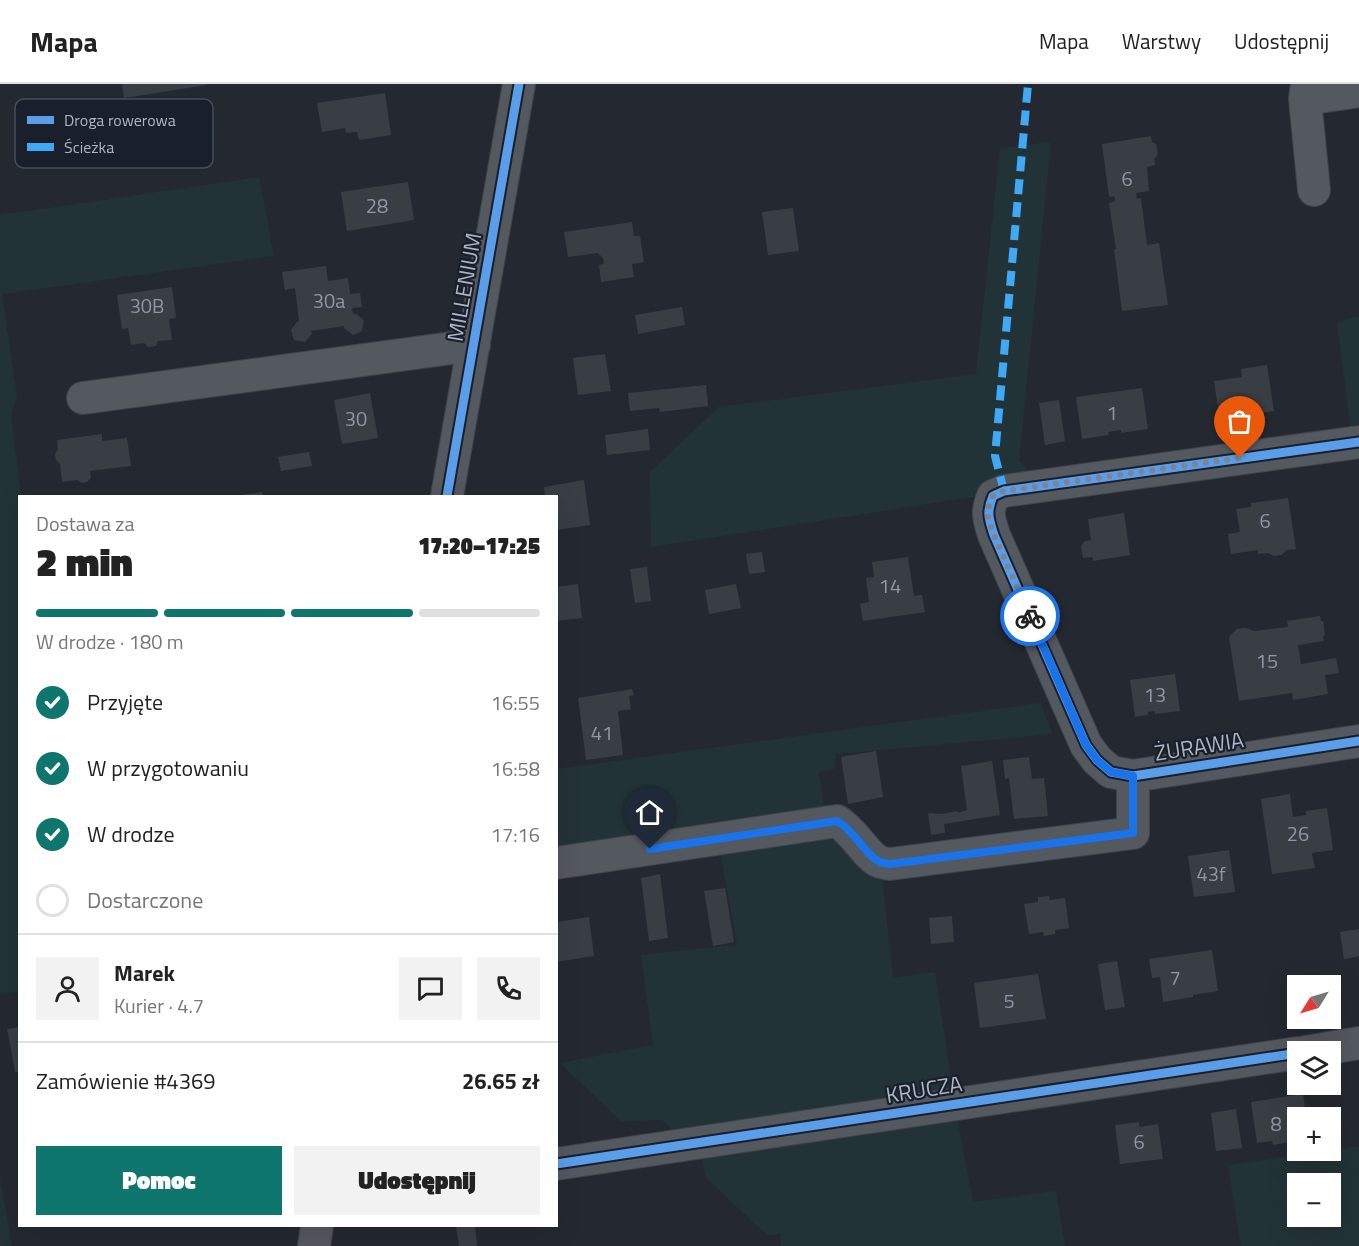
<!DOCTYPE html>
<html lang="pl">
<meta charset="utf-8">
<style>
body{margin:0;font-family:"Titillium Web",sans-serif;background:#f2f2f2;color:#222;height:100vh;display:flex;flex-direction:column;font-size:22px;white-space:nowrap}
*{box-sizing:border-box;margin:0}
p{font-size:20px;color:#767676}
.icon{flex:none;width:33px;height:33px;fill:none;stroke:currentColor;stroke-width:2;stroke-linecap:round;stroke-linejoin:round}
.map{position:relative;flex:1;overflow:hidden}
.panel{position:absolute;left:18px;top:411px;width:540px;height:732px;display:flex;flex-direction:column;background:#fff;border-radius:0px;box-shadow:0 6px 24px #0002}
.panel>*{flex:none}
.needle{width:39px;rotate:233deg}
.fabs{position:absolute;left:1287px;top:891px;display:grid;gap:12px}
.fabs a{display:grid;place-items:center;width:54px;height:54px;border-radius:0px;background:#fff;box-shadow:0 6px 24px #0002;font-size:30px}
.pin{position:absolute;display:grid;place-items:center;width:51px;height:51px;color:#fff;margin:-62px -26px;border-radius:50% 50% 50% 0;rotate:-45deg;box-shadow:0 0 6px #0007}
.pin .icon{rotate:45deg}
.courier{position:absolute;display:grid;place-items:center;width:60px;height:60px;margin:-30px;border:4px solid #1a73e8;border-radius:50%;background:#fff;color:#222;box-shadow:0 2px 8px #0007}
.overview em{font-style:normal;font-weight:800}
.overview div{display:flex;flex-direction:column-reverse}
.overview{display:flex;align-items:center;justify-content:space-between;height:102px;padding:0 18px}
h1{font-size:39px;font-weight:800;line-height:45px}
.bar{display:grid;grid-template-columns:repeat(4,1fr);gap:9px 6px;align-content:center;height:72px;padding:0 18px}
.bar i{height:8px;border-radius:4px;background:#e0e0e0}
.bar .current{background:#0f766e}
.bar p{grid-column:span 4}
.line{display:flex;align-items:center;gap:15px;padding:0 18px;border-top:2px solid #e0e0e0}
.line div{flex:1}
.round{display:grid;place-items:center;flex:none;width:63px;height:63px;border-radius:0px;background:#f2f2f2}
ol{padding:0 18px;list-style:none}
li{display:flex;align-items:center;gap:18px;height:66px}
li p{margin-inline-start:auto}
li .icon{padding:6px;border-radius:50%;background:#0f766e;color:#fff;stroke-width:4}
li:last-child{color:#767676}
li i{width:33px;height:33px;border:3px solid #e0e0e0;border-radius:50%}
.primary-button{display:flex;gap:12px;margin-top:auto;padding:12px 18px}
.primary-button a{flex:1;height:69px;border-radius:0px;background:#0f766e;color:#fff;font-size:24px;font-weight:800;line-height:69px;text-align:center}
.primary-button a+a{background:#f2f2f2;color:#222}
header{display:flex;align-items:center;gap:36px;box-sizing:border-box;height:84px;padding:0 30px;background:#fff;border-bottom:2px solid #e0e0e0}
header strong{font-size:28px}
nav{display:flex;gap:33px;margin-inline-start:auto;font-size:21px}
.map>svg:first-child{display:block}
.green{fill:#223337;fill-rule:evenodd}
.building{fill:#393e45}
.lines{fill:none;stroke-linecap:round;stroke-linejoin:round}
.minor-casing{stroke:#40434a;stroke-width:34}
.minor{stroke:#54585f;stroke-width:32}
.quiet{stroke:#3fa9f5;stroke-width:8;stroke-dasharray:15 8;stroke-linecap:butt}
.cycleway-casing{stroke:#191f2b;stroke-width:13}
.cycleway{stroke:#5a9eea;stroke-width:9}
.done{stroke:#7d8390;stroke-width:6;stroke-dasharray:0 10.8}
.route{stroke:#1a73e8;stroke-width:8}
.labels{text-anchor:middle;stroke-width:4.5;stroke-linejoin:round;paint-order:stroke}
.number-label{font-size:20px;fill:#9096a4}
.street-label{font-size:22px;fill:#adb4c3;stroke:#191f2b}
.key{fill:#191f2b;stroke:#454c59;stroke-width:1.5}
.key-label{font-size:16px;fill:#adb4c3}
</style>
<header>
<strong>Mapa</strong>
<nav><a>Mapa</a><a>Warstwy</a><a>Udostępnij</a></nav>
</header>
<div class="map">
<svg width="1359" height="1162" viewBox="0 0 1359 1162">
<rect width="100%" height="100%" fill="#242931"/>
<path class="green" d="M1051,58L1019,376L1034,394L973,413L651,463L650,388L719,323L976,290L1000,64Z
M259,93L274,172L2,210L17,312L11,331L21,412H20V908L0,910V131Z
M1354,233H1359V346L1351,348L1337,239Z
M1040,619L1053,650L836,670L834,685L819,688L825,730L557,767L556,685Z
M839,745L882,794L893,894L935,888L953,1008L678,1051L662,1036L621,1037L560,979L653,961L641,871L737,861L719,760Z
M956,1028L973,1118L1056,1107L1065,1162H781L780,1150L767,1151L706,1094L700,1066Z
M1359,1062V1162H1241L1228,1081ZM1298,1100H1330V1132H1298Z
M0,1095L12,1162H0Z"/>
<path class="building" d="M122,0H207V1L124,14Z
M385,9L391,51L359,56L357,48L346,49L345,44L322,48L317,19Z
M1151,52L1152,58L1156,60L1158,70L1154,75L1155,81L1147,83L1149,107L1136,109L1137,115L1141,114L1147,161L1159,159L1168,221L1122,227L1114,165H1116L1109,119L1115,117L1114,112L1109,113L1102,60Z
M408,98L414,136L347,147L341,108Z
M793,124L799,167L768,171L762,128Z
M632,138L634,152H640L644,178L632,180L634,193L601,198L599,181L604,180L603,174L598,169L568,173L564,148Z
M326,182L328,197L348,194L350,210L360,209L362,223L352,224L353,230H356L364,236L362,247L353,251L344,244V242L311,247L312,250L305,258L294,256L291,246L297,238L299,237L295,204L285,206L282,188Z
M172,203L176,234L169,235L172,256L158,257L156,262L148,263L144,259L131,261L128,244L122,245L117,211Z
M682,223L685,241L638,250L635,231Z
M605,270L611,307L578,311L573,274Z
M1267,281L1274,327L1248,331L1247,319L1218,324L1214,297L1242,293L1241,285Z
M706,301L708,322L660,328L659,324L630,327L628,309Z
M1142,304L1148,345L1121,349V346L1108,348L1109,351L1082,355L1076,313Z
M370,309L378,354L342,360L334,316Z
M1059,316L1065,357L1045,361L1039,319Z
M648,345L650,366L607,371L605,351Z
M102,350V357L127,354L131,382L90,387L91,394L87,398L82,399L77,396L62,398L60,380L56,376L55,370L58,366L57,356Z
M309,368L312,382L281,387L278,373Z
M584,396L590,441L556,446V412H545L544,403Z
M262,408L263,412H242V411Z
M1288,414L1296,465L1287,466L1281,471L1274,472L1268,469L1258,470V466L1231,470L1228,450L1240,448L1236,425L1251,423V419Z
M1124,429L1130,471L1093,477V473L1083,474L1081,462L1085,457L1091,456L1088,435Z
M762,468L765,488L749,490L746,470Z
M908,473L914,512L922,511L925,528L863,537L860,520L869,518L866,494L874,493L872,478Z
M647,483L651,517L635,519L630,485Z
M578,500L582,534L556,537V503Z
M736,500L741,524L709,530L705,506Z
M1320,532L1321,537H1323L1325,551L1323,552L1324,557L1298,561L1301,580L1336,574L1339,589L1325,591L1328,610L1293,616L1292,609L1239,617L1229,553L1237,545L1246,544L1254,547L1288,543L1287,537Z
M1175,590L1180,627L1155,630V627L1148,628V631L1135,633L1130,596Z
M632,605L634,611L629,612L631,625L618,627L623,671L586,676L578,614Z
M876,667L883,713L848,720L841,673Z
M1029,673L1032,695L1044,694L1048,732L1014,735L1009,694L1005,695L1003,676Z
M992,677L1000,731L944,740L945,749L931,751L928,729L942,730L958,727V729L967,726L961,682Z
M1290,710L1293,733L1306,731V727L1327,724L1333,766L1312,769L1315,784L1272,790L1261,715Z
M1229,766L1235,808L1194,813L1188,772Z
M660,790L668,854L649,857L641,794Z
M725,804L734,858L713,862L704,807Z
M1049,812L1050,816L1065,814L1069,844L1055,846V850L1044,852L1043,848L1029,850L1024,820L1038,818V813Z
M952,832L954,858L931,860L929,834Z
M589,833L594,872L556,878V838Z
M1359,845V872L1344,875L1340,848Z
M1212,866L1218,907L1193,911V913L1163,918L1160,893L1152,894L1149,875Z
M1117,877L1125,923L1105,926L1098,880Z
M1038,890L1046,935L980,944L974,899Z
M20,943V988H15L7,945Z
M1303,1010L1306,1030L1314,1034H1298V1046L1294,1047L1295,1057L1273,1061L1272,1057L1257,1059L1251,1018Z
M1236,1025L1242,1064L1216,1067L1211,1029Z
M1139,1038V1043L1158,1040L1163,1075L1120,1080L1115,1041Z
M456,1142H475L477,1162H459Z"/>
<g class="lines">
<g class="minor-casing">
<path id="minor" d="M1307,0L1305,15L1314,106
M1305,15L1359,7
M83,314L474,261
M1359,358L1004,407L993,412C986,429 989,435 994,451L1086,661L1097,676L1111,688L1133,692L1359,657
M447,412L519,0
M556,779L837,737C854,747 867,773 880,778C884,779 887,780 890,780L1133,749V692
M1305,968L1359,959
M556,1080L1298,969
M314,1162L317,1142"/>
</g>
<use href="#minor" class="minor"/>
<path class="quiet" d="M1004,407L995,372L1028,0"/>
<g class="cycleway-casing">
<path id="cycleway" d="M1359,358L1004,407L993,412C986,429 989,435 994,451L1086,661L1097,676L1111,688L1133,692L1359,657
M447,412L519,0
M556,1080L1298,969"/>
</g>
<use href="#cycleway" class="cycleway"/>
</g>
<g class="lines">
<path class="done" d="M1030,532L994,451L987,430L989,422L993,412L1004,407L1240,374"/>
<path class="route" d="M650,765L837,737C854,746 867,773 880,778C884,779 887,780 890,780L1133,749V692L1111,688L1097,676L1086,661L1030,532"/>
</g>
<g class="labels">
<g class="number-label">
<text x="1127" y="102">6</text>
<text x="377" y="129">28</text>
<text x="329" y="224">30a</text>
<text x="147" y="229">30B</text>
<text x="1112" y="336">1</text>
<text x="356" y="342">30</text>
<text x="1265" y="444">6</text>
<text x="890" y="509">14</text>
<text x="1267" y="584">15</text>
<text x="1155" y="618">13</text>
<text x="602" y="656">41</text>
<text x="1298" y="757">26</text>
<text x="1211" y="797">43f</text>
<text x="1175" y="901">7</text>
<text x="1009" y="924">5</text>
<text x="1276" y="1047">8</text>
<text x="1139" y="1065">6</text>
</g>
<g class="street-label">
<text transform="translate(464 203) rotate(-80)" y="8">MILLENIUM</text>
<text transform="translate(1199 662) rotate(-9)" y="8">ŻURAWIA</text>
<text transform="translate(924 1005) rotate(-9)" y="8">KRUCZA</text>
</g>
</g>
<rect x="15" y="15" width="198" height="69" rx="9" class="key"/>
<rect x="27" y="32" width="27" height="8" fill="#5a9eea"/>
<rect x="27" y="59" width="27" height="8" fill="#3fa9f5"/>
<g class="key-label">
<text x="64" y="42">Droga rowerowa</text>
<text x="64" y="69">Ścieżka</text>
</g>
</svg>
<div class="fabs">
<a><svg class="needle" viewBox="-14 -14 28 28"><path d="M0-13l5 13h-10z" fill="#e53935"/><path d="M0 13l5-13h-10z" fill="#767676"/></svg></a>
<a><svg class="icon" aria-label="layers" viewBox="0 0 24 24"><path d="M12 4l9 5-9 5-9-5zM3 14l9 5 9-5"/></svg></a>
<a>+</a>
<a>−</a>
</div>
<div class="pin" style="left:1240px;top:374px;background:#ea580c"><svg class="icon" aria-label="bag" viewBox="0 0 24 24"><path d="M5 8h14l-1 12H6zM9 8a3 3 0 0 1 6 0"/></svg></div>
<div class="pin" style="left:650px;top:765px;background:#1f2937"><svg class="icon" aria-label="home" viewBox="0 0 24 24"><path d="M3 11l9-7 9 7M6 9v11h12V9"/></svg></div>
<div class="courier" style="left:1030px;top:532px"><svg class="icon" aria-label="bike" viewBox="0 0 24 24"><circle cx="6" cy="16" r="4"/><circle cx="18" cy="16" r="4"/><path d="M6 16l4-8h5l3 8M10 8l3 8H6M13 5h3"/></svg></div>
<section class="panel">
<div class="overview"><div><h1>2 min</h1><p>Dostawa za</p></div><em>17:20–17:25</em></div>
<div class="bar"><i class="current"></i><i class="current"></i><i class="current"></i><i></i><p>W drodze · 180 m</p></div>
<ol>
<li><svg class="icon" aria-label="check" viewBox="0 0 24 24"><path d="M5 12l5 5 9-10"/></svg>Przyjęte<p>16:55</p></li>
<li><svg class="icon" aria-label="check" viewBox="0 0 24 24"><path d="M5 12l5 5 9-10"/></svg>W przygotowaniu<p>16:58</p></li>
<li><svg class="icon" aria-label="check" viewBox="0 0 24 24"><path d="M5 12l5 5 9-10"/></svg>W drodze<p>17:16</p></li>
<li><i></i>Dostarczone</li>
</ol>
<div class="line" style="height:108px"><a class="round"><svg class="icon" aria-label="person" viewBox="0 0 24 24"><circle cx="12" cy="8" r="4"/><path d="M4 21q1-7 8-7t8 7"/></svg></a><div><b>Marek</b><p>Kurier · 4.7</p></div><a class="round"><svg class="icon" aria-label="chat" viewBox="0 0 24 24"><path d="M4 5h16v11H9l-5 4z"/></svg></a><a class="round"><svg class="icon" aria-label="phone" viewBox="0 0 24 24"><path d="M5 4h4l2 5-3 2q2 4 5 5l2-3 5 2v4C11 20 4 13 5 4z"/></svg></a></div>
<div class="line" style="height:78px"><div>Zamówienie #4369</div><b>26.65 zł</b></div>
<div class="primary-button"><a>Pomoc</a><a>Udostępnij</a></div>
</section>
</div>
